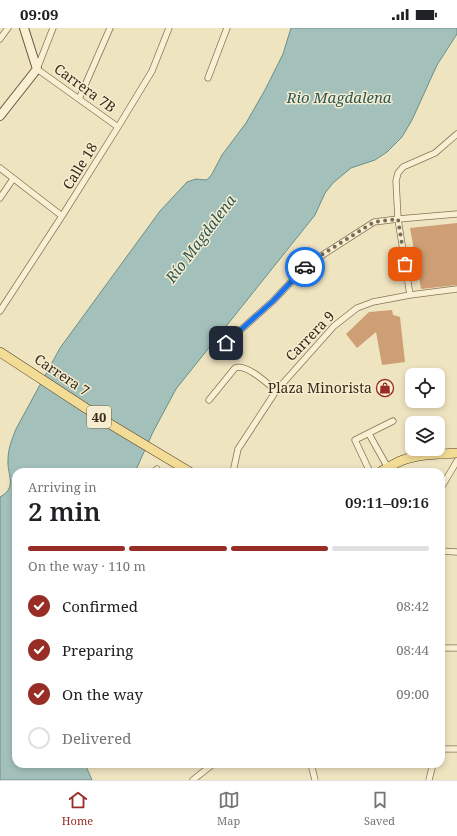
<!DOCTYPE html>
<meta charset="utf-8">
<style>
body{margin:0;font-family:"Noto Serif",serif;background:#f6f6f6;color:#202124;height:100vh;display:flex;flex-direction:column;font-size:15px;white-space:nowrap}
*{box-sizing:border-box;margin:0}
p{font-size:13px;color:#757577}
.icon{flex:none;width:22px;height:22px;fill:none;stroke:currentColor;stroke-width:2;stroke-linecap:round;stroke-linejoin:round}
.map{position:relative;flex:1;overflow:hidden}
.sheet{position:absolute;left:12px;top:440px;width:433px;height:300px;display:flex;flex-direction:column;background:#fff;border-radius:12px;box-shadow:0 2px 6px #0003}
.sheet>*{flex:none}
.tools{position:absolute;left:405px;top:340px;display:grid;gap:8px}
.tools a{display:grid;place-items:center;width:40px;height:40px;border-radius:8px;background:#fff;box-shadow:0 2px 6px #0003;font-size:20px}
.pin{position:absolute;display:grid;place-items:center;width:34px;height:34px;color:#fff;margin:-17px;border-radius:8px;box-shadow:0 2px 6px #0006}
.courier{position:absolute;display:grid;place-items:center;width:40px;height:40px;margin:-20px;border:3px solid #1a73e8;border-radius:50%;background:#fff;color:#222;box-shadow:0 1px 5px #0007}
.headline em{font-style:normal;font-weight:600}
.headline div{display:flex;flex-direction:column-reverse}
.headline{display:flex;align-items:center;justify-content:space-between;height:68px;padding:0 16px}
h1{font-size:26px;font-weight:600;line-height:30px}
.bar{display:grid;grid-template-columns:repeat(4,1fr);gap:6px 4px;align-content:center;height:48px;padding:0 16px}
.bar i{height:5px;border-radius:3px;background:#e0e0e0}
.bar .current{background:#982d26}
.bar p{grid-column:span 4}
ol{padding:0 16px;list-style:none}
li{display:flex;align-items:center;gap:12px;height:44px}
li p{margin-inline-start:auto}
li .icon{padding:4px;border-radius:50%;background:#982d26;color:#fff;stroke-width:4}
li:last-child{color:#757577}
li i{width:22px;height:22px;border:2px solid #e0e0e0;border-radius:50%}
.status{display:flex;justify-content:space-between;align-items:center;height:28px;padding:0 20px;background:#fff;direction:ltr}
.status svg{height:11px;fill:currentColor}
.menu{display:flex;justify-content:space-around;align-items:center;height:56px;border-top:1px solid #e0e0e0;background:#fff;font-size:11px;color:#757577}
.menu a{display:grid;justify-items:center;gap:2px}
.menu .current{color:#982d26}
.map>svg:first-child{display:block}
.water{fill:#a3c1ba;stroke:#6a8f88}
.building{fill:#ce9f75}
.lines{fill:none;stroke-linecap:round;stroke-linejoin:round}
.street-casing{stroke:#887458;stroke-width:7}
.secondary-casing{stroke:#6a553b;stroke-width:10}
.primary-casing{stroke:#56422c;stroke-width:10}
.street{stroke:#f9f0d3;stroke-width:5.5}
.secondary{stroke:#f9f0d3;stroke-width:8}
.primary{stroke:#f3dc96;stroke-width:9}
.done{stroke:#776c55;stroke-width:4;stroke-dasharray:0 7.2}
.route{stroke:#1a73e8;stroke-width:5}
.labels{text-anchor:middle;stroke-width:3;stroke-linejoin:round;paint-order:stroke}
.shield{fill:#f6edd0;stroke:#706552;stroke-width:1}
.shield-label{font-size:13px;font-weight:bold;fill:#372b1c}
.street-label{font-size:14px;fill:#372b1c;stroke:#f6edd0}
.poi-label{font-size:14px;fill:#372b1c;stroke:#f6edd0;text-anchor:end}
.water-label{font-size:15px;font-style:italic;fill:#2b5857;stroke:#f6edd0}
</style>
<div class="status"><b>09:09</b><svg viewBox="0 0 49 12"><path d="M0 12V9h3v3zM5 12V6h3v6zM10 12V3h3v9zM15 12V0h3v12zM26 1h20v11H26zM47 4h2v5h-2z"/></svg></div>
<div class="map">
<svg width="457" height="752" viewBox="0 0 457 752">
<rect width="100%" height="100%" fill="#efe4c0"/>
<path class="water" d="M291,0H457V6L437,37L412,92L402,109L387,124L375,132L351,140L333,155L325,165L315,187L176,361L153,404L135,444H16V736H85L92,752H0V469C18,459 7,448 8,432C8,421 12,411 16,401L60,320L160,183L187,154L196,151L206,152L208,151L212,146L222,127L246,95L265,62L283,26Z"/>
<path class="building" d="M457,195V257L421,261L410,200Z
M392,282L393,287L400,289L405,334L382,337L376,304L357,320L346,306L369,284Z"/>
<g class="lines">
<g class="street-casing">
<path id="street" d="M53,0L37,41L118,99
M0,11L8,0
M208,50L227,0
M79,71L110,0
M0,140L62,188
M0,170L13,151
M410,267L398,191L396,153L398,145L403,139L435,125L457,106
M0,283L62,188L118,99L152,43L169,0
M226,315L273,273L307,237L374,194L398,191L457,186
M209,372L235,340C246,335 267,355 276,363
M369,406L388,440
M153,444L157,441
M233,444L238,421L276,363L334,298L357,280L373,274L410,267L457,261
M370,444L355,412L393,393
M441,460L457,433
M441,523L457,524
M441,620H457
M441,721H457
M311,736L315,752
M193,752L213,736
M429,752L433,736"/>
</g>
<g class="secondary-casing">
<path id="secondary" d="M0,88L37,41L24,0"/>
</g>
<g class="primary-casing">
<path id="primary" d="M0,324L110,396L190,444
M380,444C387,440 395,435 403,432C420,426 439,426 457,425"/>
</g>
<use href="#street" class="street"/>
<use href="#secondary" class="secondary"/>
<use href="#primary" class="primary"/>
</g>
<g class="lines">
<path class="done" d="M305,239L323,226L374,194L398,191L405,236"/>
<path class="route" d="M226,315L273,273L305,239"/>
</g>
<defs>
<g id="shop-ring" transform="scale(0.9)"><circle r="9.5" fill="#f6edd0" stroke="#982d26" stroke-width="1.5"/><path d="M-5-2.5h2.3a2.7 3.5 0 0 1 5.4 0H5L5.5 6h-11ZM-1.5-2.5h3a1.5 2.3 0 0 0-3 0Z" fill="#982d26"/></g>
</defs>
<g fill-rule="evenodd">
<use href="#shop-ring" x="385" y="360"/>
</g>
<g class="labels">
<rect class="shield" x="87" y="378" width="24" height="22" rx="3"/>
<g class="shield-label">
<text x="99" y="394">40</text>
</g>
<g class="street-label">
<text transform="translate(85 60) rotate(36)" y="5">Carrera 7B</text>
<text transform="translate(80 138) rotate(-58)" y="5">Calle 18</text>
<text transform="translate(310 308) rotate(-46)" y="5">Carrera 9</text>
<text transform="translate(62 347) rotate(34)" y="5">Carrera 7</text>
</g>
<g class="poi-label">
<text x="372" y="365">Plaza Minorista</text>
</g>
<g class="water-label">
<text x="339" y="75">Rio Magdalena</text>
<text transform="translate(201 211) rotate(-53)" y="5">Río Magdalena</text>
</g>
</g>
</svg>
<div class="tools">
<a><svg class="icon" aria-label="locate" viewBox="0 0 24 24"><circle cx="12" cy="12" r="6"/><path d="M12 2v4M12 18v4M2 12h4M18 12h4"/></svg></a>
<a><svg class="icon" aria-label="layers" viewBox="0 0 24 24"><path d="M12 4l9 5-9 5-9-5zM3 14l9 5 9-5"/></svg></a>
</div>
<div class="pin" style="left:405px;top:236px;background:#ea580c"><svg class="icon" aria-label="bag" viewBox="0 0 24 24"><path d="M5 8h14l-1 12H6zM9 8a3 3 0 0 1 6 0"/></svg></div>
<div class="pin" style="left:226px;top:315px;background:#1f2937"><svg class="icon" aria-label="home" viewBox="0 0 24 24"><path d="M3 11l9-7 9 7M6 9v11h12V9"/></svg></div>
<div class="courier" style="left:305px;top:239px"><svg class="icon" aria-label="car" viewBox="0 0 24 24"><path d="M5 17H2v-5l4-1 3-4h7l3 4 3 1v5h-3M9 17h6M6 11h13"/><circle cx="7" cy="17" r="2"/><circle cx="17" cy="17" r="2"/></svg></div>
<section class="sheet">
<div class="headline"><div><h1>2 min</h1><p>Arriving in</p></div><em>09:11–09:16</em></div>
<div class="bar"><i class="current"></i><i class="current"></i><i class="current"></i><i></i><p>On the way · 110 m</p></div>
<ol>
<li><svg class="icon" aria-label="check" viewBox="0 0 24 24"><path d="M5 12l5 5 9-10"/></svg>Confirmed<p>08:42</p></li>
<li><svg class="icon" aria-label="check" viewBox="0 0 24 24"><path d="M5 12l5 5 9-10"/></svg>Preparing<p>08:44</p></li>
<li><svg class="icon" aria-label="check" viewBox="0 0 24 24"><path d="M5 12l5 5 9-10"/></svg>On the way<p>09:00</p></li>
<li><i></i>Delivered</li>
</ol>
</section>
</div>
<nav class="menu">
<a class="current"><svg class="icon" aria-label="home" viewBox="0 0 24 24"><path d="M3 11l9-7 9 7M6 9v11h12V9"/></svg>Home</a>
<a><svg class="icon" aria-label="map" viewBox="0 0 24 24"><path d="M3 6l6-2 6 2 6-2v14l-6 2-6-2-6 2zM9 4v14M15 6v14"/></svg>Map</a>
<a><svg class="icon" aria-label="saved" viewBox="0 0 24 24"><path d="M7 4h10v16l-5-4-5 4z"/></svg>Saved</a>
</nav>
